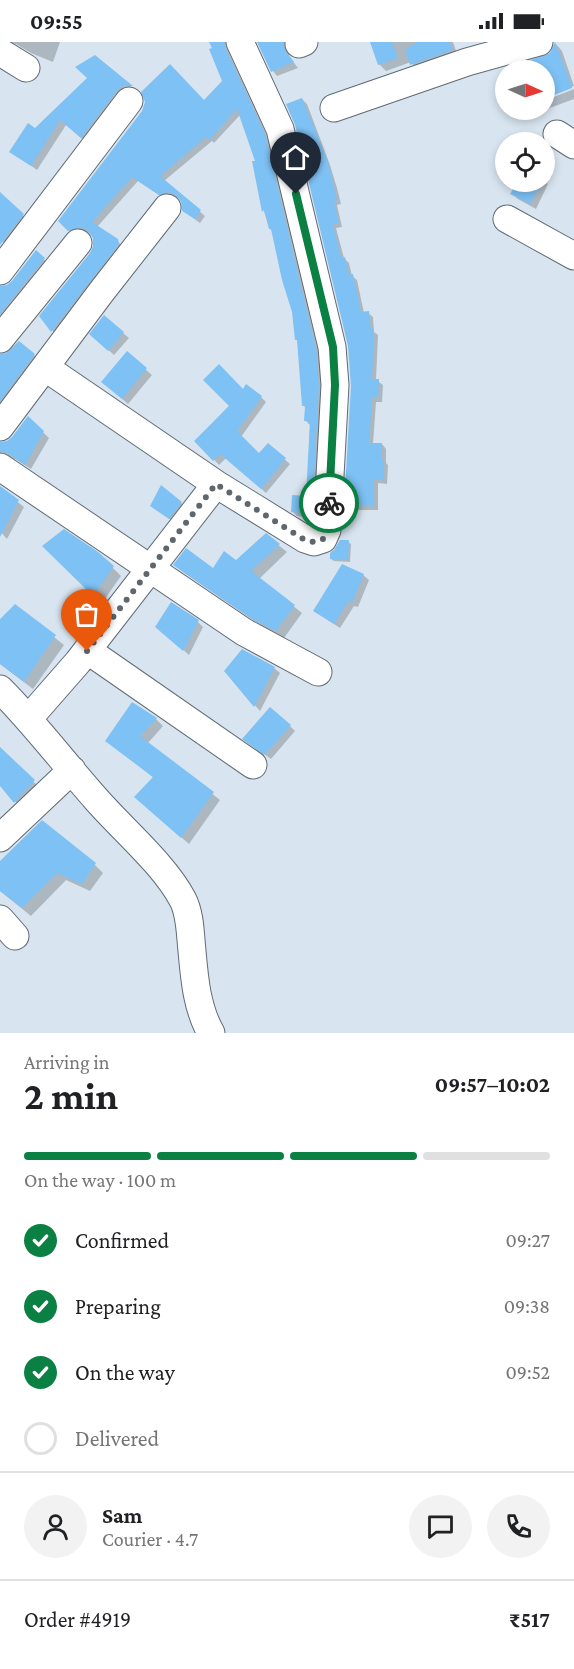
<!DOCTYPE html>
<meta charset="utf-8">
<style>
body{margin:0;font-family:"Crimson Pro",serif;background:#f2f2f2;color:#202124;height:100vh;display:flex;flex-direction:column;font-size:22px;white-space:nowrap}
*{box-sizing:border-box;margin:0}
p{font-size:20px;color:#757577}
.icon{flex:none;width:33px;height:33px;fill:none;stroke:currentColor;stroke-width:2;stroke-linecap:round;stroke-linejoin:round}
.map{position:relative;height:991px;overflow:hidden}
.drawer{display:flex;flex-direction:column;background:#fff;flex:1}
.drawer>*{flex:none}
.needle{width:39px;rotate:93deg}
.buttons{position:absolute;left:495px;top:18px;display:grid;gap:12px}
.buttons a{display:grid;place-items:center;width:60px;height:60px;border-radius:50%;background:#fff;box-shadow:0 3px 9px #0003;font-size:30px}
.pin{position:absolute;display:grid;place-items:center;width:51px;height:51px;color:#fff;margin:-62px -26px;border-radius:50% 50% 50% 0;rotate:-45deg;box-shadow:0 0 6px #0007}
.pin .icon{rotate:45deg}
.courier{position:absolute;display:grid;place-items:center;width:60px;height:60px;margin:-30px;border:4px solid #0b8043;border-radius:50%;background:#fff;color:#222;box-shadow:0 2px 8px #0007}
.overview em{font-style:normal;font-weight:700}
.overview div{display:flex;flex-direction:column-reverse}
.overview{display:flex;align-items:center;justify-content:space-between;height:102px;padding:0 24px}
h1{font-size:39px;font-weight:700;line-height:45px}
.bar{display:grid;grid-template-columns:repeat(4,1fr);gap:9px 6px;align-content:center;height:72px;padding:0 24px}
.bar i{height:8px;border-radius:4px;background:#e0e0e0}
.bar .on{background:#0b8043}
.bar p{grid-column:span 4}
.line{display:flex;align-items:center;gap:15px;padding:0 24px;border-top:2px solid #e0e0e0}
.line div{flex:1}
.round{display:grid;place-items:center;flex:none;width:63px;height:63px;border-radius:32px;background:#f2f2f2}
ol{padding:0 24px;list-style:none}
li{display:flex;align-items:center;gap:18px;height:66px}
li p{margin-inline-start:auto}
li .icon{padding:6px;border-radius:50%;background:#0b8043;color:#fff;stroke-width:4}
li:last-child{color:#757577}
li i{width:33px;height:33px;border:3px solid #e0e0e0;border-radius:50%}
.status{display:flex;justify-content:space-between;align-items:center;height:42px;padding:0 30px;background:#fff;direction:ltr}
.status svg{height:16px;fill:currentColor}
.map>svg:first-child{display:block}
.shadow{fill:#0003}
.building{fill:#7ec1f4}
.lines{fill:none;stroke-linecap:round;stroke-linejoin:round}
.minor-casing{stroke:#5f6a74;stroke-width:29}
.minor{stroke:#fff;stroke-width:27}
.done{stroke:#5f676d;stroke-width:6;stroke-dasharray:0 10.8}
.route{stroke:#0b8043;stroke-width:8}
</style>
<div class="status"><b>09:55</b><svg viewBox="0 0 49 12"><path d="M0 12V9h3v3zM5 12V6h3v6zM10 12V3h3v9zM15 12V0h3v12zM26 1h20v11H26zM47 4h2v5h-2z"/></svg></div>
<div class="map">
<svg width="574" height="991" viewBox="0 0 574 991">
<rect width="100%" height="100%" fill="#d8e5f0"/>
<path class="shadow" d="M3,0H60L53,20L31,11L16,2Z
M210,0H230L229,5L230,13L269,98L321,313L324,349L316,476L297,474L292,469L307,455L310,383L305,378L306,366L303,363L299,300L294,269L273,190L270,187L264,169L253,121L257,120L240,73L214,101L212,99L164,139L205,174L200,181L189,173L181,157L174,155L165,157L138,139L97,185L122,203L57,294L41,274L92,212L95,203L92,192L86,190L74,193L60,179L204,60L224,40Z
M259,0H290L288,5L289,14L298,26L277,34L273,29Z
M372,0H453L458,15L418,29L411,20L386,29L379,22Z
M556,2L562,9L574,44L544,55V28H528L525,22L551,13Z
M94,15L136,49L87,101L66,83L37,128L11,109L89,37Z
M574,47V57L547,67L544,64V59Z
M302,57L307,62L330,123L337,146L341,162L337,163L342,185L336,186L344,216L349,221L352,234L357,238L364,271H368L373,275L374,290L378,293L376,338L383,343L382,360H376L373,402H382L386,407V421L388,423L387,442L378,441V468H350L346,464L352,344L349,303Z
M544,138L548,142L536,167L518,157L512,151L518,140Z
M0,152L28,178L8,205L0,197Z
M36,210L53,226L0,290V246L7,245L13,240Z
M123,291L129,296L114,313L91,292Z
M127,311L152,333L128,362L109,345Z
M34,313L40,319L0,371V316Z
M243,349L261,355L266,360L241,395L259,413L268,403L290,422L266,451L226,416L219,423L196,399Z
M28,376L49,396L31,427L15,417L4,415L0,411V402L6,401L14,396Z
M0,446L24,465L7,497L0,489Z
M181,461L187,466L175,481L152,464Z
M266,493L287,510L259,537L302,571L284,596L262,584L183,530L175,523L213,529L236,520Z
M348,500L351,502L350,520L334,519L331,517Z
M44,504L113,526L121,534L102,561Z
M363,533L369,538L358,565L354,564L340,586L314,569Z
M15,564L64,603L33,647L0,622V579Z
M198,580L203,585L189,613L163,590Z
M274,626L280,631L260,669L225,629Z
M133,662L156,677L163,684L148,701L220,758L189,802L143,762L154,736L107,699Z
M290,684L295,689L271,717L250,702Z
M0,708L39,745L20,765L0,742Z
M0,821L95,823L103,831L90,849L66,838L31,874L0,849Z"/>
<path class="building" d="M209,0H224L226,7L265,92L316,307L319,343L312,472L291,470L292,453L306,454L310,379H304L305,364H302L297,298H295L292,270L282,238L271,187H269L264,168L262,170L252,119H255L237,67L209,98L206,95L160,134L201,168L195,177L182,169L181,160L176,153L169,150L159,153L132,135L92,180L118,197L119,202L51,290L39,274L90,211L93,204V196L87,188L80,185L68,189L58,179L142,69L145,60L141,50L170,22L204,58L222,39L209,7L212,6Z
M257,0H283L285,8L294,20L271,30Z
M370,0H392L398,16L378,23Z
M417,0H450L452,8L410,23L405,8Z
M555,0L572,46L544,57V28H526L523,21L550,11Z
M95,13L133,44H123L117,49L81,96L60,78L31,124L9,110L28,81L35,86L87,36L75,25Z
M302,56L327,117L333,140L337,158L334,159L339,181L333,182L341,216L345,215L349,233L353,232L361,270L369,269L371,288L374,287L372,337H379L378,356H372L369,401H382V417H384L383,438L374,437V464H344L351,344L348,304L295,83L286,62Z
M517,140H542L530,162L510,152Z
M0,150L24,172L0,203Z
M36,208L45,216L0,272V244L7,243L12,239Z
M104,273L124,290L108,309L89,292Z
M19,299L35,312L0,359V312L6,311Z
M127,309L147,326L122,357L101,340Z
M219,322L243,347L246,342L262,354L237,389L259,411L268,401L286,416L261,447L220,412L213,419L194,399L229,364L203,338Z
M28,374L44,389L25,423L9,412L0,409V400L7,399L12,395Z
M161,443L182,460L169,477L150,464Z
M0,444L19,458L0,495Z
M64,487L98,510L114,524L93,554L42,504Z
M266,491L280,502L251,529L295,563L276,589L252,577L173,523L186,506L213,526L224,509L236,518Z
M340,498H349L348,518L330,517V511L334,508Z
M342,522L364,532L352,561L348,559L334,582L313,569Z
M171,560L199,578L183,609L155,585Z
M15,562L56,593L24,640L0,622V577Z
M242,607L275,625L254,665L224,629Z
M132,660L157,676L140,694L214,750L181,796L134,755L153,735L105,699Z
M270,665L291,683L264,713L242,697Z
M0,705L35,738L14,761L0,744Z
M42,778L96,821L82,842L57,831L22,866L0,849V819Z"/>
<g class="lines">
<g class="minor-casing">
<path id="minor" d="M299,2L304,0
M0,10L26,26
M334,66L467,20L539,0
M557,92L574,103
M507,177L574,214
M0,229L129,59
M0,297L78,201
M46,326L216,442L305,497L314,500L323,497L327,488L335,343L332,305L280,87L240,0
M0,385L102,249L167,166
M0,425L244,590L318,630
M87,608L253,723
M0,647C35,682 64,721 96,757C123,788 164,822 183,858C189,870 190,885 191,898C194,929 195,963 211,991
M29,676L78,620L216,442
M0,796L72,728
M0,877L15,894"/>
</g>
<use href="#minor" class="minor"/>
</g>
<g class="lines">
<path class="done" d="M87,609L216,442L305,498L314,500L323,497L327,488L329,461"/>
<path class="route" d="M296,152L333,305L335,343L329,461"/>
</g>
</svg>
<div class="buttons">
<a><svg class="needle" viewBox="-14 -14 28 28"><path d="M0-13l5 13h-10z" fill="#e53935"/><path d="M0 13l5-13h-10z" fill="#757577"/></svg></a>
<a><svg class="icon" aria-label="locate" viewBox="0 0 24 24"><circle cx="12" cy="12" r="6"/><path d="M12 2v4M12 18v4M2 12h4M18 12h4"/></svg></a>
</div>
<div class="pin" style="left:87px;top:609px;background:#ea580c"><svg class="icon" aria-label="bag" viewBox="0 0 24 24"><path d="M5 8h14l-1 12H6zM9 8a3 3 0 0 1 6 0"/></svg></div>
<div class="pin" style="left:296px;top:152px;background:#1f2937"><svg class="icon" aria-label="home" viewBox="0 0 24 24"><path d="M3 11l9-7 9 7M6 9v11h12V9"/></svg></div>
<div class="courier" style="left:329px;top:461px"><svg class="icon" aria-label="bike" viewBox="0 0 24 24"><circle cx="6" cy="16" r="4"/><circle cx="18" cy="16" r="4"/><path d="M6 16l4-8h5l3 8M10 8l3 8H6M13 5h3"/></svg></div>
</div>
<section class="drawer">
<div class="overview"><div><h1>2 min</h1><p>Arriving in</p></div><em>09:57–10:02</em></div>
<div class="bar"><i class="on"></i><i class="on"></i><i class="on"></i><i></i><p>On the way · 100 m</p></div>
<ol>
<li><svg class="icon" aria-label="check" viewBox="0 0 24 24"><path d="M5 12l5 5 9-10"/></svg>Confirmed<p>09:27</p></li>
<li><svg class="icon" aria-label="check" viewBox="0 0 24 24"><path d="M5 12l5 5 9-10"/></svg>Preparing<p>09:38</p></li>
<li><svg class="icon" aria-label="check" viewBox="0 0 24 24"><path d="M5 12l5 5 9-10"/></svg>On the way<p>09:52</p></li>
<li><i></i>Delivered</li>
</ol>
<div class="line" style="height:108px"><a class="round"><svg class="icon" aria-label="person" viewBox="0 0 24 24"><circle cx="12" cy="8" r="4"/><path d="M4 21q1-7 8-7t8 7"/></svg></a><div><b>Sam</b><p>Courier · 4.7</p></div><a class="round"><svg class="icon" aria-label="chat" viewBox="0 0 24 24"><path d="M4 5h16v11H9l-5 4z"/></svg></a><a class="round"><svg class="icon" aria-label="phone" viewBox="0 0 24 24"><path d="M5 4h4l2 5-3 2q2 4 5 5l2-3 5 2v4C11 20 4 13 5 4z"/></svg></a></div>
<div class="line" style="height:78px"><div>Order #4919</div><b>₹517</b></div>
</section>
